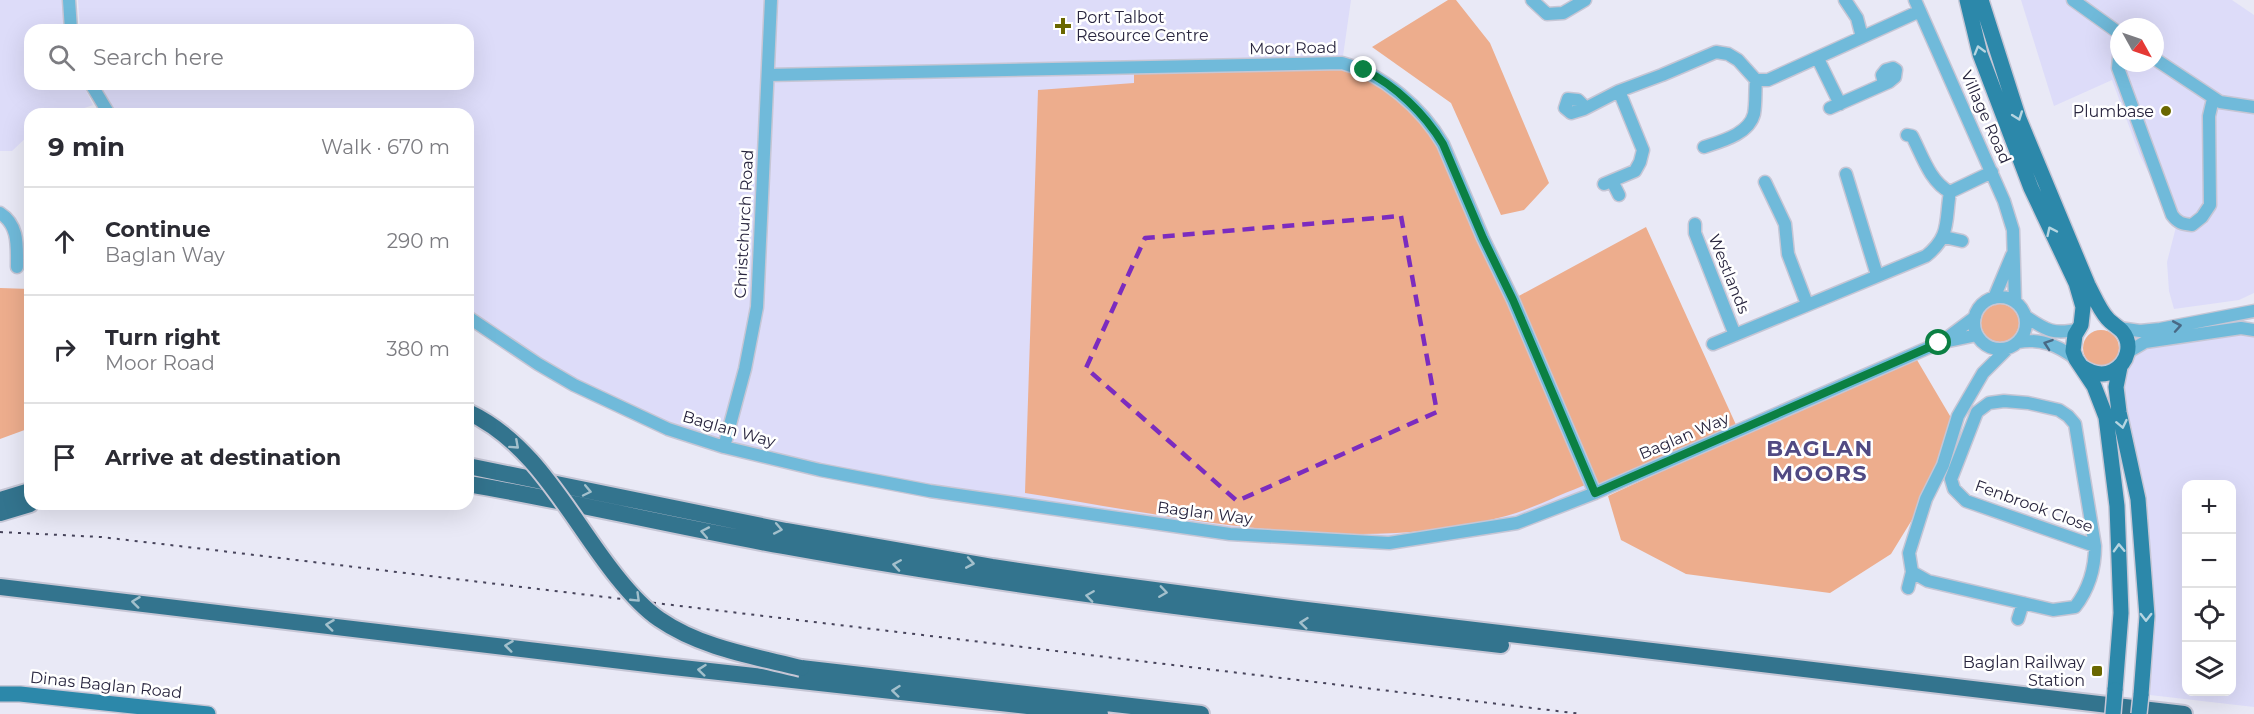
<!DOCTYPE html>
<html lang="en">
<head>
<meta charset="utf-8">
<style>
  body { margin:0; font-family:Montserrat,sans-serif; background:#f2f2f3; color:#2b2b33 }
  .controls { position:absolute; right:18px; bottom:18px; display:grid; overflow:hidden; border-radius:12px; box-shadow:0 6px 24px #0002 }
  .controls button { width:54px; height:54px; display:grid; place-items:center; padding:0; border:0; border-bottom:2px solid #e1e1e2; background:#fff; color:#2b2b33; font:30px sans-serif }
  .compass { position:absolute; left:2110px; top:18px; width:54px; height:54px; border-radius:50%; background:#fff; box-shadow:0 6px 24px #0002; rotate:130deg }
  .stop { position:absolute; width:18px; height:18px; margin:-14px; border:4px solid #0b8043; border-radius:50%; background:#fff }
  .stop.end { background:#0b8043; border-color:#fff; box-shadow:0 2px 6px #0008 }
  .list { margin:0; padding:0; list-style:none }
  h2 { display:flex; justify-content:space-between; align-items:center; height:78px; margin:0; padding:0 24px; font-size:26px }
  h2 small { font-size:20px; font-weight:400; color:#7c7c81 }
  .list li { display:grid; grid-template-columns:39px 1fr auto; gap:18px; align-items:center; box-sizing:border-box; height:108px; padding:0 24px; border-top:2px solid #e1e1e2 }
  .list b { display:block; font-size:22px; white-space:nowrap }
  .list p { margin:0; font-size:20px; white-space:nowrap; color:#7c7c81 }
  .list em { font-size:20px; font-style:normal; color:#7c7c81 }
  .icon { flex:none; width:33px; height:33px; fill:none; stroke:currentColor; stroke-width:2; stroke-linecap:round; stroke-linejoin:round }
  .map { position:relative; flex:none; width:2254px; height:714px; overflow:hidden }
  .search { position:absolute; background:#fff; box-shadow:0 6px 24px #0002; left:24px; top:24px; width:450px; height:66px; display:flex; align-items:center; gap:15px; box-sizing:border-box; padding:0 21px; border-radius:18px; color:#7c7c81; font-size:22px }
  .panel { position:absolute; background:#fff; box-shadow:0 6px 24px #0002; left:24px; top:108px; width:450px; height:402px; border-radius:18px }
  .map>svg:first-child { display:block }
  .built { fill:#dddcf9; fill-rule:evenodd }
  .green { fill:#edad8d }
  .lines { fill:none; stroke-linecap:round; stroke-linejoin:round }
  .minor-casing { stroke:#c6c6d5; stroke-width:15 }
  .major-casing { stroke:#c6c6d5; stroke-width:18 }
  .highway-casing { stroke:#c6c6d5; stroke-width:20 }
  .minor { stroke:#70bada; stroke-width:12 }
  .major { stroke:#2c88aa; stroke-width:15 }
  .highway { stroke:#33748e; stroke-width:16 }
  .rail { stroke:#47445b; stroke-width:2; stroke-dasharray:3 6; stroke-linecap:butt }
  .major-bridge-casing { stroke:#c6c6d5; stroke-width:18; stroke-linecap:butt }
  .highway-bridge-casing { stroke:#c6c6d5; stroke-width:20; stroke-linecap:butt }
  .major-bridge { stroke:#2c88aa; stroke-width:15 }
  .highway-bridge { stroke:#33748e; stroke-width:16 }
  .oneway { stroke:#b5d5e1 }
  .oneway2 { stroke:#496985 }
  .oneway3 { stroke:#a3c0cc }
  .route { stroke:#0b8043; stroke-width:8 }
  .marked { fill:none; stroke:#7b2cbf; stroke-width:4.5; stroke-dasharray:12 8; stroke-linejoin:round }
  .poi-dot { fill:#6a6700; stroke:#fff; stroke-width:2 }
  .labels { text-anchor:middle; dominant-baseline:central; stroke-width:5; stroke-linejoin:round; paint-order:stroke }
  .poi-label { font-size:16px; fill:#29263f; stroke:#fff; text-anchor:end }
  .street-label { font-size:16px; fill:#29263f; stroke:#fff }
  .district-label { font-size:22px; font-weight:bold; letter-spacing:1.5px; fill:#514a83; stroke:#fff }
</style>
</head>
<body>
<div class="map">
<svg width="2254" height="714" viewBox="0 0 2254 714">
  <rect width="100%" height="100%" fill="#e9e9f6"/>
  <path class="built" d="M0 0H64L66 30H30V84H83L93 105 67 114H30V134L12 151H0Z
    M78 0H1351L1342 63 1595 493 1517 523 1389 543 1230 534 930 491 724 447 574 385 468 317V114H112L98 84H468V30H80Z
    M2021 0H2232L2254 15V293L2239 300 2174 309 2169 291 2167 262 2176 227 2140 156 2112 80 2054 106ZM2119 27H2155V63H2119Z
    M2254 326V707L2150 695 2155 618 2147 501 2123 393 2130 359 2148 348ZM2186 484H2232V692H2186Z"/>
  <path class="green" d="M1448 0H1456L1490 43 1549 183 1524 210 1501 215 1451 103 1372 47Z
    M1342 63 1364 70 1435 132 1591 483C1562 493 1535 508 1506 516 1353 558 1179 517 1025 493L1038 90 1134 83V67Z
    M1646 227 1737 427 1598 488 1517 297Z
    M0 288 30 289V428L0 439Z
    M1981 323a19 19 0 1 1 38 0a19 19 0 1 1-38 0Z
    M2083 348a18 18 0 1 1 36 0a18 18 0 1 1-36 0Z
    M1917 360 1953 421 1926 497 1891 554 1830 593 1686 574 1621 540 1608 496 1740 435Z"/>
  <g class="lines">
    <defs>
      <path id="minor" d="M69 0 71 30
        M1532 0 1547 14 1563 13 1585 0
        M1845 0 1857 18 1862 37
        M1915 0 2004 201 2013 230 2015 302
        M2073 0 2119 33
        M2119 57 2118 68 2172 215C2178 223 2182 224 2192 225L2202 217 2210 205 2209 116 2213 99
        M1818 59 1840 104
        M2155 59 2220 102 2254 107
        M768 75 1342 63C1383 74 1422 108 1443 144L1483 238 1513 300 1595 493
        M91 84 109 114
        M1830 108 1889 82 1895 77 1896 70 1893 68 1886 70 1882 75 1883 79 1889 82
        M1584 109 1583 105 1578 100 1568 99 1565 108 1571 113 1584 109 1619 91 1662 75 1716 52 1728 54 1738 60 1756 80H1768L1920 11
        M1907 135 1912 136C1922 155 1930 182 1950 192
        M1704 147C1722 141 1749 134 1754 114 1756 103 1755 91 1756 80
        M1846 174 1877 275
        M1612 181 1619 195
        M1765 182 1785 224 1788 254 1807 304
        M1604 184 1635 171 1640 162 1643 150 1619 91
        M0 213C19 225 17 246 17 267
        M1695 224V233L1735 335
        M1944 237 1962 241
        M1974 323a26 26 0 1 1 52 0a26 26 0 1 1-52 0Z
        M1994 298 2012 255
        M2025 316C2047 331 2054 335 2080 329
        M468 317 538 364 574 385 668 429 724 447 820 470 930 491 1230 534 1389 543 1517 523 1595 493 1939 343 1977 335
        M2119 328 2140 331 2160 329 2254 311
        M1943 341 1975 317
        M2018 342C2040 338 2058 345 2076 359
        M1713 344 1926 256C1951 236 1945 221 1950 192L1992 172
        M2008 348 1983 373 1958 416 1943 465 1926 499 1909 553 1912 572 1928 581 2053 610 2075 607C2089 589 2095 569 2095 546L2075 424 2068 416 2059 410 2028 403 2004 401 1989 403 1977 412 1951 479 1954 489 1966 501 2095 546
        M2128 352 2145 342 2241 328 2254 330
        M724 447 745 369 757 307 771 0
        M1908 588 1912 572
        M2018 619 2023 603"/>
      <path id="major" d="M1967 0 1980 54 2031 188 2076 283 2083 307 2081 325 2075 335 2073 351 2076 359 2094 386 2106 417 2117 506 2121 613 2115 690
        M1981 0 2019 119 2088 285C2094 296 2099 309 2107 318 2111 323 2117 326 2122 331 2133 344 2128 363 2113 371 2102 377 2091 373 2082 367
        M2120 367 2116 387 2119 412 2138 499 2147 616 2141 695
        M0 694H20L208 714"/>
      <path id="highway" d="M468 466 786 531 992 567 1094 582 1298 609 2184 714
        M468 484C573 502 677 527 783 546 1021 589 1260 618 1501 645
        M0 500 30 491
        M0 513 30 504
        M0 587 664 666 1100 714
        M801 668 1201 714"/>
    </defs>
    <use href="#minor" class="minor-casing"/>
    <use href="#major" class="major-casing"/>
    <use href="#highway" class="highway-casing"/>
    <use href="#minor" class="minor"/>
    <use href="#major" class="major"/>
    <use href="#highway" class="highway"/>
    <path class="rail" d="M0 532 101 537 213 550 1582 714"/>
    <defs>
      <path id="major-bridge" d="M2113 714 2115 690
        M2139 714 2141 695"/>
      <path id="highway-bridge" d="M468 412C537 444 571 520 617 577 629 592 643 608 659 619 701 648 753 656 801 668"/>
    </defs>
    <use href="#major-bridge" class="major-bridge-casing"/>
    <use href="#highway-bridge" class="highway-bridge-casing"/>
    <use href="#major-bridge" class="major-bridge"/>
    <use href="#highway-bridge" class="highway-bridge"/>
  </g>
  <defs><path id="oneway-chevron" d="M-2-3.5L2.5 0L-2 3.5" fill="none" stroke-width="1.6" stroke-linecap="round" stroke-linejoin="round" transform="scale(1.5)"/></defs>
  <g class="oneway">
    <use href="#oneway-chevron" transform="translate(1979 50) rotate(-106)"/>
    <use href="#oneway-chevron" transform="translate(2018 116) rotate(70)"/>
    <use href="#oneway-chevron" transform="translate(2051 231) rotate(-115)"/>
    <use href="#oneway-chevron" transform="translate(2122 424) rotate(78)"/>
    <use href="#oneway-chevron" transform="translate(2119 548) rotate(-92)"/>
    <use href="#oneway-chevron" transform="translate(2146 617) rotate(90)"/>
  </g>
  <g class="oneway2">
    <use href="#oneway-chevron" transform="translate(2177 326) rotate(-10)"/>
    <use href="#oneway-chevron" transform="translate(2048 344) rotate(-161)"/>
  </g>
  <g class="oneway3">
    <use href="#oneway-chevron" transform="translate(515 445) rotate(42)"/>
    <use href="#oneway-chevron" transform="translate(587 491) rotate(12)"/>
    <use href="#oneway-chevron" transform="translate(778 529) rotate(11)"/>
    <use href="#oneway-chevron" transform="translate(705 532) rotate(-169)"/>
    <use href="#oneway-chevron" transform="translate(970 563) rotate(10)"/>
    <use href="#oneway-chevron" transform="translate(897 565) rotate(-171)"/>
    <use href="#oneway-chevron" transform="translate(1163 592) rotate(8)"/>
    <use href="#oneway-chevron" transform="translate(1090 596) rotate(-172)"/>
    <use href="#oneway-chevron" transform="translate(636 598) rotate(44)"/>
    <use href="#oneway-chevron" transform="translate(136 602) rotate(-173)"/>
    <use href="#oneway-chevron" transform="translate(1304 623) rotate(-174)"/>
    <use href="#oneway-chevron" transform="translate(330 625) rotate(-173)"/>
    <use href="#oneway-chevron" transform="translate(509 646) rotate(-173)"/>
    <use href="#oneway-chevron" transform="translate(702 670) rotate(-174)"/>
    <use href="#oneway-chevron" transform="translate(896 691) rotate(-174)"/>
  </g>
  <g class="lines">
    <path class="route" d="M1364 70C1395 85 1425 114 1443 144L1483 238 1513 300 1595 493 1939 343"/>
  </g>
  <path class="marked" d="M1401 216 1437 412 1237 501 1086 368 1145 238Z"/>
  <g class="poi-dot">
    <path d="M1060 17h6v6h6v6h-6v6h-6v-6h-6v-6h6z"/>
    <circle cx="2166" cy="111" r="6"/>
    <rect x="2091" y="665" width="12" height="12" rx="3"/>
  </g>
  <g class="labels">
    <g class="poi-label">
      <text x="1076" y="17" text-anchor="start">Port Talbot<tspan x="1076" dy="18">Resource Centre</tspan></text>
      <text x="2154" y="111">Plumbase</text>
      <text x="2085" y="662">Baglan Railway<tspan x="2085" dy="18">Station</tspan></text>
    </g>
    <g class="street-label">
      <text transform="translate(1293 48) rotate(-1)">Moor Road</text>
      <text transform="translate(1986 117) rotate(66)">Village Road</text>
      <text transform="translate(744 224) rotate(-87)">Christchurch Road</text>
      <text transform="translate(1729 274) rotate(68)">Westlands</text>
      <text transform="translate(729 429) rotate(16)">Baglan Way</text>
      <text transform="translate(1684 436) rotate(-23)">Baglan Way</text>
      <text transform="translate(2034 506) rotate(20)">Fenbrook Close</text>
      <text transform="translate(1205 513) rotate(7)">Baglan Way</text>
      <text transform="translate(106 685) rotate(6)">Dinas Baglan Road</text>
    </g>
    <g class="district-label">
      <text x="1820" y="448">BAGLAN<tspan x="1820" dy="25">MOORS</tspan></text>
    </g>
  </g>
</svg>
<div class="controls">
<button>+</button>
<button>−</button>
<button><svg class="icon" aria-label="locate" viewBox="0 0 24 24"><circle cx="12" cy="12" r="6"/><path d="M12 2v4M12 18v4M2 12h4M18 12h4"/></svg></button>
<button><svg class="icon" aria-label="layers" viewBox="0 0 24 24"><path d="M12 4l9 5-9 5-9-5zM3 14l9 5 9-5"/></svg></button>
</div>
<svg class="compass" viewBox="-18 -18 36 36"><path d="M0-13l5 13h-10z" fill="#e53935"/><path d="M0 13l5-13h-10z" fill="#7c7c81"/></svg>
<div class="stop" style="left:1939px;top:343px"></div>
<div class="stop end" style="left:1364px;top:70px"></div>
<div class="search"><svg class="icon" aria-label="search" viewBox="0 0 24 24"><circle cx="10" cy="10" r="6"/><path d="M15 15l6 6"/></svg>Search here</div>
<section class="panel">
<h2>9 min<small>Walk · 670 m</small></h2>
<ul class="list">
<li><svg class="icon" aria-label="ahead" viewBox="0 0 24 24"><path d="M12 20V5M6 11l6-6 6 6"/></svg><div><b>Continue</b><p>Baglan Way</p></div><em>290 m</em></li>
<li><svg class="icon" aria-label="right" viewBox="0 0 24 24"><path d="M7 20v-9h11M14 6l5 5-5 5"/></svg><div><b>Turn right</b><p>Moor Road</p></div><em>380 m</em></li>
<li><svg class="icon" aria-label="arrive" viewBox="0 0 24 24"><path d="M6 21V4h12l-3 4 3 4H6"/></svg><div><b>Arrive at destination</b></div></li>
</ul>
</section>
</div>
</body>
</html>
